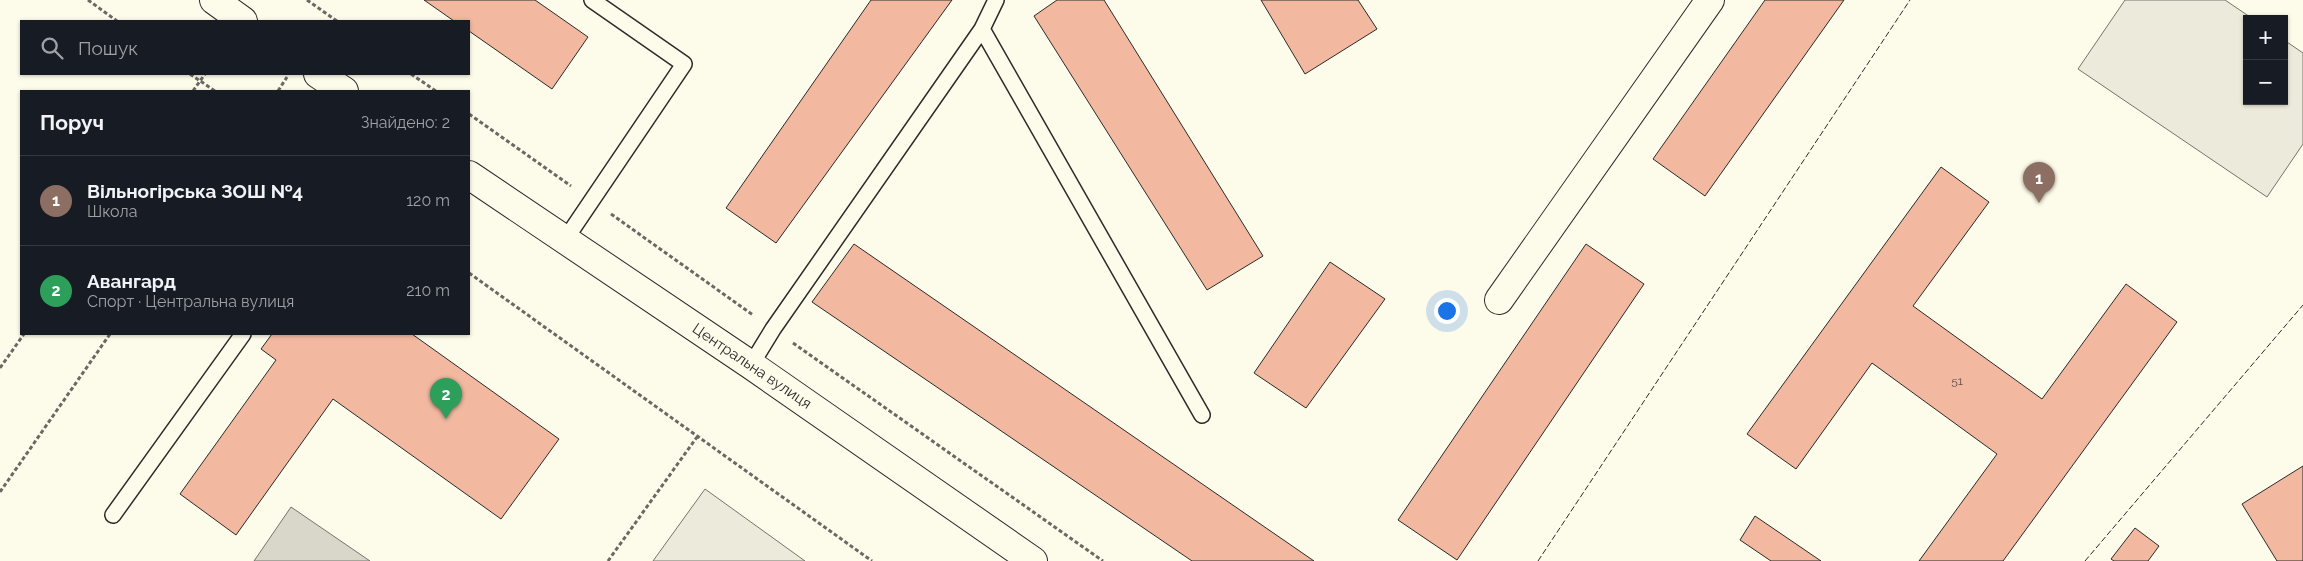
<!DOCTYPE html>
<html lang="uk">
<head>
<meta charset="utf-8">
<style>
  body { margin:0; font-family:Raleway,sans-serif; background:#20242c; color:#f1f3f6 }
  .controls { position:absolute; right:15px; top:15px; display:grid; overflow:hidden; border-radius:0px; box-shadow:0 1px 4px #0004 }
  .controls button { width:45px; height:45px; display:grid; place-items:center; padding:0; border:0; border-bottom:1px solid #363941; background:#171b24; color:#f1f3f6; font:25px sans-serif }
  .you { position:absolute; left:1446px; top:310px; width:18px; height:18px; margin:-12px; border:4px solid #fff; border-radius:50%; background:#1a73e8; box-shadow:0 0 0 8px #1a73e833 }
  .badge { display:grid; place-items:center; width:32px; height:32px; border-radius:50%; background:#c62828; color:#fff; font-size:16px; font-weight:700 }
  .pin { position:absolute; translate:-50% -41px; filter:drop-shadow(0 1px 2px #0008) }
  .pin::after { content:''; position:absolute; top:26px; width:18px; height:15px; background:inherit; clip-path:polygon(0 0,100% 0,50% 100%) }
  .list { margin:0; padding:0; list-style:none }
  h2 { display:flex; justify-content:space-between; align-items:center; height:65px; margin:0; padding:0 20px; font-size:21px }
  h2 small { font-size:16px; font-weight:400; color:#9ea1a6 }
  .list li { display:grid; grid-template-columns:32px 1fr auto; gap:15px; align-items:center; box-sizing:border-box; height:90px; padding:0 20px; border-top:1px solid #363941 }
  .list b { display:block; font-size:19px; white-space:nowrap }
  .list p { margin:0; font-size:16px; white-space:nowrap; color:#9ea1a6 }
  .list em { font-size:16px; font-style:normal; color:#9ea1a6 }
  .icon { flex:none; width:28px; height:28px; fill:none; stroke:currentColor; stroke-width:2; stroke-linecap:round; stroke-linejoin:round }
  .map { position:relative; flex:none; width:2303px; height:561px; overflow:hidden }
  .search { position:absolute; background:#171b24; box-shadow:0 1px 4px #0004; left:20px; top:20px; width:450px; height:55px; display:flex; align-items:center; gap:12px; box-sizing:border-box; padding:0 18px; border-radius:0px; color:#9ea1a6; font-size:19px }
  .panel { position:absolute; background:#171b24; box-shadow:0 1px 4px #0004; left:20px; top:90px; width:450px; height:245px; border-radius:0px }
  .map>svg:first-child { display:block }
  .green { fill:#ecebdb; stroke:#74746e }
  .water { fill:#d8d7c9; stroke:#74746e }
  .building { fill:#f2b8a0; stroke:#2b2b2b }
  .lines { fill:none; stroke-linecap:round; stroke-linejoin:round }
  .lane-casing { stroke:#2b2b2b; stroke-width:18 }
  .street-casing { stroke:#2b2b2b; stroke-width:30 }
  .secondary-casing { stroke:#2b2b2b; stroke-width:30 }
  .path { stroke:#6a6964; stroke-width:3; stroke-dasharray:4 2.5; stroke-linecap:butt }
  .lane { stroke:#fdfbea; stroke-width:15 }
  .street { stroke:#fdfbea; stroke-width:28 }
  .secondary { stroke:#fdfbea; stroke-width:28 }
  .fence { stroke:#2b2b2b; stroke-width:1; stroke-dasharray:6 2.5; stroke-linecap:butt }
  .labels { text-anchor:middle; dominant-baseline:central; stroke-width:4; stroke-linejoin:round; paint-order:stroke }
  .number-label { font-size:12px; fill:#5d4e48 }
  .street-label { font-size:15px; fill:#2b2b2b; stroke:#fdfbea }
</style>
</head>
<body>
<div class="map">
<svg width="2303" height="561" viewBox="0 0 2303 561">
  <rect width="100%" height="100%" fill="#fdfbea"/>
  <path class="green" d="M2125 0H2225L2253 19H2247V101H2284V40L2303 53V144L2267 197 2078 69Z
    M705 489 805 561H653Z"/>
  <path class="water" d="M291 507 370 561H254Z"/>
  <path class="building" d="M424 0H535L588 37 552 89 469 31V21H454Z
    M871 0H952L776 243 726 208Z
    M1057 0H1104L1263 256 1207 290 1034 16Z
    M1261 0H1358L1377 29 1305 74Z
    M1765 0H1844L1705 196 1653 159Z
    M1941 167 1989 202 1913 306 2042 399 2126 284 2177 322 2003 561H1919L1997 454 1872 363 1796 469 1747 434Z
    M854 244 1314 561H1192L812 302Z
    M1586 244 1644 284 1457 560 1398 520Z
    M1330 262 1385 299 1306 408 1254 373Z
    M272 334H412L559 439 501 519 333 399 236 535 180 494 276 360 261 349Z
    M2303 466V561H2277L2242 504Z
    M1755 516 1821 561H1771L1740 540Z
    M2135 528 2159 546 2148 561H2114L2111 559Z"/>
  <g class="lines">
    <defs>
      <path id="lane" d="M982 29 1202 415
        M565 240 684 64 592 0
        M751 365 773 329 982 29 996 0
        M113 515 243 334"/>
      <path id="street" d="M1499 300 1710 0"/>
      <path id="secondary" d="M214 0 243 21
        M318 74 344 91
        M469 175 751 365 1033 561"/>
    </defs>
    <use href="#lane" class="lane-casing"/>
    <use href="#street" class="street-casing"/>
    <use href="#secondary" class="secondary-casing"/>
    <path class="path" d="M88 0 117 21
      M307 0 337 21
      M190 74 215 91
      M411 74 436 91
      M193 91 205 74
      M278 91 287 77
      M469 114 571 186
      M611 214 753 315
      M469 273 872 561
      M793 343 1103 561
      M0 368 24 334
      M0 492 110 334
      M608 561 697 437"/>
    <use href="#lane" class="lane"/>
    <use href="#street" class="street"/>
    <use href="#secondary" class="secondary"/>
    <path class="fence" d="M1538 561 1910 0
      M2085 561 2303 305"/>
  </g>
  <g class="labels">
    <g class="number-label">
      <text x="1957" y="381">51</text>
    </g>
    <g class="street-label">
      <text transform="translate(752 366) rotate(34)">Центральна вулиця</text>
    </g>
  </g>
</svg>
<div class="controls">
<button>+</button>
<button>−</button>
</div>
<div class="you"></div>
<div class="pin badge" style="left:2039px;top:203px;background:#8d6e63">1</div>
<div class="pin badge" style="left:446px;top:419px;background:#2e9e5b">2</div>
<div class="search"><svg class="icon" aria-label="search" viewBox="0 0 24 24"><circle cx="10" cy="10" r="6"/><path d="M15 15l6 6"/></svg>Пошук</div>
<section class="panel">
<h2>Поруч<small>Знайдено: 2</small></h2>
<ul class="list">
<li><span class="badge" style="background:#8d6e63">1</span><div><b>Вільногірська ЗОШ №4</b><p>Школа</p></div><em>120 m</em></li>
<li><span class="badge" style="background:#2e9e5b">2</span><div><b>Авангард</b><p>Спорт · Центральна вулиця</p></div><em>210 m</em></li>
</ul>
</section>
</div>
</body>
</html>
